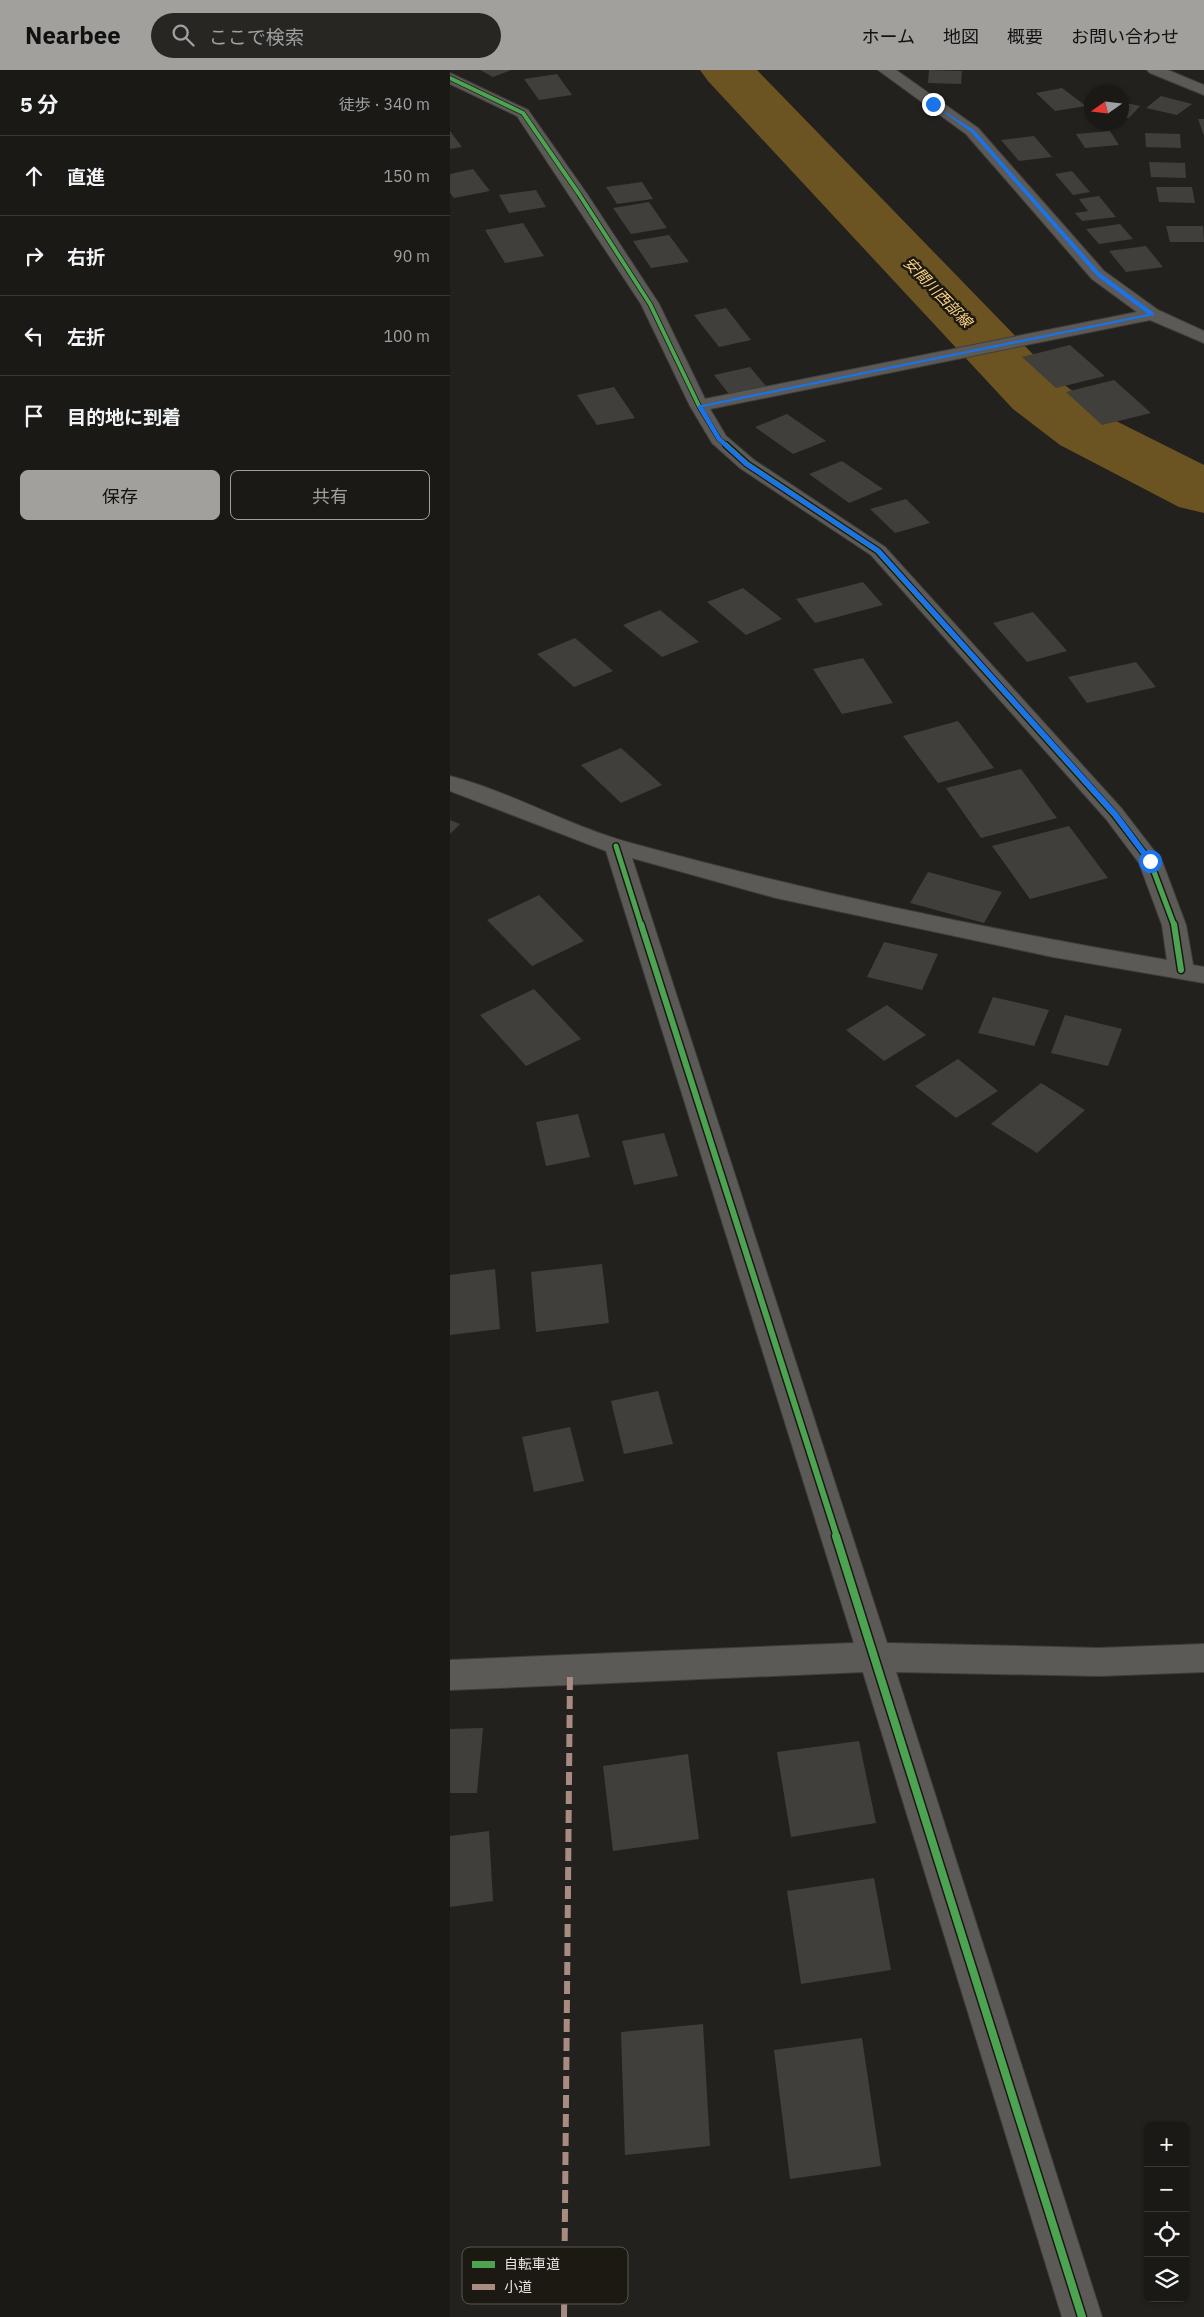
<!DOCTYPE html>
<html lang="ja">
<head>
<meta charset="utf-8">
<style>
  body { margin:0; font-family:"IBM Plex Sans","Noto Sans JP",sans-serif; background:#272623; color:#f1f3f6 }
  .controls { position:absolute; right:15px; bottom:15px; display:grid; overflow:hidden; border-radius:8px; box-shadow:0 1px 4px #0004 }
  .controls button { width:45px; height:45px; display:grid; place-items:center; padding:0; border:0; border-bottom:1px solid #383835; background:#1a1916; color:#f1f3f6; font:25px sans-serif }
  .compass { position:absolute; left:634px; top:15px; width:45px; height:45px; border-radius:50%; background:#1a1916; box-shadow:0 1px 4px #0004; rotate:256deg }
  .stop { position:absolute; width:15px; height:15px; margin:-11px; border:4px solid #1a73e8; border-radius:50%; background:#fff }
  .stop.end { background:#1a73e8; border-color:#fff; box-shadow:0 1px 5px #0008 }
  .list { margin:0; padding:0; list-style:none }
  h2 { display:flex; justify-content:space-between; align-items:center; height:65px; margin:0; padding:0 20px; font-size:21px }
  h2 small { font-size:16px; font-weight:400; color:#9fa0a1 }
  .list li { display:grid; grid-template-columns:32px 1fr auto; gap:15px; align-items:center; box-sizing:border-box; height:80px; padding:0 20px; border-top:1px solid #383835 }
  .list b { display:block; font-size:19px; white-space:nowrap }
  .list em { font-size:16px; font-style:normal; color:#9fa0a1 }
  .actions { display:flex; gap:10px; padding:15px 20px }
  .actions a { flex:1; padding:11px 0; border:1px solid #a2a09c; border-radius:8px; text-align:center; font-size:18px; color:#a2a09c }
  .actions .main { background:#a2a09c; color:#111 }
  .icon { flex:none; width:28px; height:28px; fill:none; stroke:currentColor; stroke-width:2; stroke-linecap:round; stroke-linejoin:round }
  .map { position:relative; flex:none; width:754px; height:2247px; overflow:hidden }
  header { display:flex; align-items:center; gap:30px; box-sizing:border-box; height:70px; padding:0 25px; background:#a2a09c; color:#111 }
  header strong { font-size:24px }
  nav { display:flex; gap:28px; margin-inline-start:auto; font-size:18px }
  .search { width:350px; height:45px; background:#272623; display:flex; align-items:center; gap:12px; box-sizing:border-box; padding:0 18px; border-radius:28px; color:#9fa0a1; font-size:19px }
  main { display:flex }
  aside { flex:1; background:#1a1916 }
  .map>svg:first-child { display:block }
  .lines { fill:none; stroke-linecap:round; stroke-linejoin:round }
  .river { fill:#6c5422; fill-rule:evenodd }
  .building { fill:#403f3b }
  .minor-casing { stroke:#403e3b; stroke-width:2 }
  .minor { fill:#5b5a57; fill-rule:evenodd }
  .quiet { stroke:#a88b81; stroke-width:6; stroke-dasharray:13 6; stroke-linecap:butt }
  .cycleway-far3-casing { stroke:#1c1912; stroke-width:5.5 }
  .cycleway-far2-casing { stroke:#1c1912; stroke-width:8 }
  .cycleway-far1-casing { stroke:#1c1912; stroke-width:9 }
  .cycleway-casing { stroke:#1c1912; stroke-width:11 }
  .cycleway-far3 { stroke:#4ca352; stroke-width:4 }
  .cycleway-far2 { stroke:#4ca352; stroke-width:5 }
  .cycleway-far1 { stroke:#4ca352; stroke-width:6 }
  .cycleway { stroke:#4ca352; stroke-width:8 }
  .route { fill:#1a73e8 }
  .labels { text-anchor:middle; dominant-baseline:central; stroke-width:5; stroke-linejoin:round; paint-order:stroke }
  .far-water-label { font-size:15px; font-style:italic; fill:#fad080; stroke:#1c1912 }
  .key { fill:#1c1912; stroke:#595650; stroke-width:1 }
  .key-label { font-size:14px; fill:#e7e5e1 }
</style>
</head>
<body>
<header>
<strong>Nearbee</strong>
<div class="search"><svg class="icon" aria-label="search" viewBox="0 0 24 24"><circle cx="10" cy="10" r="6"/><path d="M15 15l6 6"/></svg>ここで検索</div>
<nav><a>ホーム</a><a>地図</a><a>概要</a><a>お問い合わせ</a></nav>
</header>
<main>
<aside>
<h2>5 分<small>徒歩 · 340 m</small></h2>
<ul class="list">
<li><svg class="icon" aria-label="ahead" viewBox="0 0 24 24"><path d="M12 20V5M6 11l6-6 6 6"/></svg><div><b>直進</b></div><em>150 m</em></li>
<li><svg class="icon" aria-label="right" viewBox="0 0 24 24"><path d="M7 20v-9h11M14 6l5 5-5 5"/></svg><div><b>右折</b></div><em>90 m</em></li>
<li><svg class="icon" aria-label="left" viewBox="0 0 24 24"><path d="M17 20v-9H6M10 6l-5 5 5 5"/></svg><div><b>左折</b></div><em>100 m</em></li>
<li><svg class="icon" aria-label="arrive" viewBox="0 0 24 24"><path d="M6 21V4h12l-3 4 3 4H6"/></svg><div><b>目的地に到着</b></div></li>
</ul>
<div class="actions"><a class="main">保存</a><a>共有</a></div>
</aside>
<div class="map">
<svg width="754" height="2247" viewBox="0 0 754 2247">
  <rect width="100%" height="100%" fill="#23211d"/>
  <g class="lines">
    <path class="river" d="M250 0H307L609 311 658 347 754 395V443L729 437 610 375 563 339 258 11Z"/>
  </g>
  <path class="building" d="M30 0H61L43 7Z
    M479 0 512 1 511 14 478 13Z
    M107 4 122 25 89 30 74 9Z
    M612 18 636 36 605 41 586 23Z
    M711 26 742 34 727 45 696 38Z
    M672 32 690 36 679 48 672 47Z
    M748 49H754V66Z
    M0 61 12 77 0 79Z
    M660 61 669 75 635 78 626 64Z
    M695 63 730 64 731 78 696 77Z
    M584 66 602 87 569 91 551 70Z
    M699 92 735 93 736 108 701 107Z
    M23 99 40 121 4 128 0 123V104Z
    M622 101 640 122 623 125 605 104Z
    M192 112 203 129 167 134 156 117Z
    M706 117H742L745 133 709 132Z
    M86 120 96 137 59 143 49 125Z
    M649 126 666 147 632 151 625 143 638 141 629 129Z
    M199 132 217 158 181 164 163 138Z
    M73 153 94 186 55 193 35 160Z
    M670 154 683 169 649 174 636 159Z
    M716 156H753L754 172H720Z
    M219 165 239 192 201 198 183 171Z
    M696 176 713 197 676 202 659 181Z
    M276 238 301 270 269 277 244 245Z
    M620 275 655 306 606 318 572 287Z
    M300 297 316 316 279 324 264 305Z
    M664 310 701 343 652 355 616 322Z
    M164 317 185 348 147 355 127 325Z
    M337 344 376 371 343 384 305 357Z
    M392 391 433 419 399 433 359 404Z
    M456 429 480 453 445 463 420 439Z
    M413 512 433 535 365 553 346 529Z
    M293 518 332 549 296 565 257 532Z
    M210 540 249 572 212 587 173 555Z
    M583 542 617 581 577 592 543 553Z
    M125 568 163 601 124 617 87 584Z
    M413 588 443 633 392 644 363 599Z
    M686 592 706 617 637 633 618 607Z
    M508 651 544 698 488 713 453 666Z
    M171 678 212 715 171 733 131 695Z
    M571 699 607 748 531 768 496 718Z
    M0 750 10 754 0 764Z
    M619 756 658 808 580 829 542 776Z
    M478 802 552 822 534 853 460 833Z
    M89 825 134 871 82 896 37 850Z
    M434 872 488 884 472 920 417 907Z
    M84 919 131 969 76 996 30 945Z
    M543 927 599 940 584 976 528 963Z
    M437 935 476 965 434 991 396 960Z
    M615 945 672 959 658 996 601 983Z
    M508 989 548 1021 506 1048 465 1016Z
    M591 1013 635 1040 587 1083 541 1054Z
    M128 1044 140 1087 96 1096 86 1052Z
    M214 1063 228 1106 184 1115 172 1071Z
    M152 1194 159 1253 86 1262 81 1202Z
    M45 1199 50 1259 0 1265V1205Z
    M208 1321 223 1374 174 1384 161 1331Z
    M120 1357 134 1411 84 1422 72 1367Z
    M33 1658 27 1723H0V1659Z
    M409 1671 426 1753 341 1767 327 1682Z
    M238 1684 249 1769 163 1781 153 1696Z
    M39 1761 43 1831 0 1837V1766Z
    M424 1808 441 1900 351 1914 337 1821Z
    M253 1954 260 2076 175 2085 171 1962Z
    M412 1968 431 2096 340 2109 324 1980Z"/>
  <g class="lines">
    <defs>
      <path id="minor" d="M428 0H446L528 58 654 201 708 240 754 261V273L700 250 260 339 276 366 304 390 435 477 672 739 712 791 736 855 743 895 754 897V913L603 887 326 828 182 788 437 1573 649 1578 754 1574V1602L649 1606 446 1602 652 2247H612L413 1602 0 1620V1590L404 1573 156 781 0 721V706C61 722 117 755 177 772 355 821 535 859 717 890L712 855 689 793 656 749 421 485 290 398 262 373 240 336 191 234 67 46 0 14V3L78 40 137 124 209 234 255 329 687 242 642 209 516 64Z
        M697 0H718L754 15V25L700 3Z"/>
    </defs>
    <use href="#minor" class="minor-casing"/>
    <use href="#minor" class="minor"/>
    <path class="quiet" d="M114 2247 120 1601"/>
    <defs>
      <path id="cycleway-far3" d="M0 8 73 43 129 124 200 234 249 336 269 369 277 376"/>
      <path id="cycleway-far2" d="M276 375 297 394 428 481 664 744 700 791 724 855
        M166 776 191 855"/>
      <path id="cycleway-far1" d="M191 854 387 1467
        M724 854 731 900"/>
      <path id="cycleway" d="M386 1466 632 2247"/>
    </defs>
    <use href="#cycleway-far3" class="cycleway-far3-casing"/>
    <use href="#cycleway-far2" class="cycleway-far2-casing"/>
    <use href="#cycleway-far1" class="cycleway-far1-casing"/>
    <use href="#cycleway" class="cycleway-casing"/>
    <use href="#cycleway-far3" class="cycleway-far3"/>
    <use href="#cycleway-far2" class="cycleway-far2"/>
    <use href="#cycleway-far1" class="cycleway-far1"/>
    <use href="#cycleway" class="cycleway"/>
  </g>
  <path class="route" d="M481 33 524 60 650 203 704 243V245L253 337 271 368 299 393 430 479 667 742 702 789V792H697L662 745 426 482 295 396 267 370 247 336 698 244 647 206 521 62Z"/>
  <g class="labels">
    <g class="far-water-label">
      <text transform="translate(488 222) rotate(46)">安間川西部線</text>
    </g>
  </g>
  <rect x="12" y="2177" width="166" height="57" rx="8" class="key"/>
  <rect x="22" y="2191" width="23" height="7" fill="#4ca352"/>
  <rect x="22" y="2214" width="23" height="6" fill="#a88b81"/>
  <g class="key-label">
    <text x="54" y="2199">自転車道</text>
    <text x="54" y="2222">小道</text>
  </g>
</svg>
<div class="controls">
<button>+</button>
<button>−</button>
<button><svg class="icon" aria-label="locate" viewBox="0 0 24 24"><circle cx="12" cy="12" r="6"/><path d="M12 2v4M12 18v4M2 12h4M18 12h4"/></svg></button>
<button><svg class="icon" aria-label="layers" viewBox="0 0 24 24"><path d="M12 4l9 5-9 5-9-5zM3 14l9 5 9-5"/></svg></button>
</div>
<svg class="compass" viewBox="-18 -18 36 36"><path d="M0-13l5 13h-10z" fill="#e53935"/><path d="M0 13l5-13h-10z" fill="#9fa0a1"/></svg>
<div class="stop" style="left:700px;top:791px"></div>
<div class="stop end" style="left:483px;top:34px"></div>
</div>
</main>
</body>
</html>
